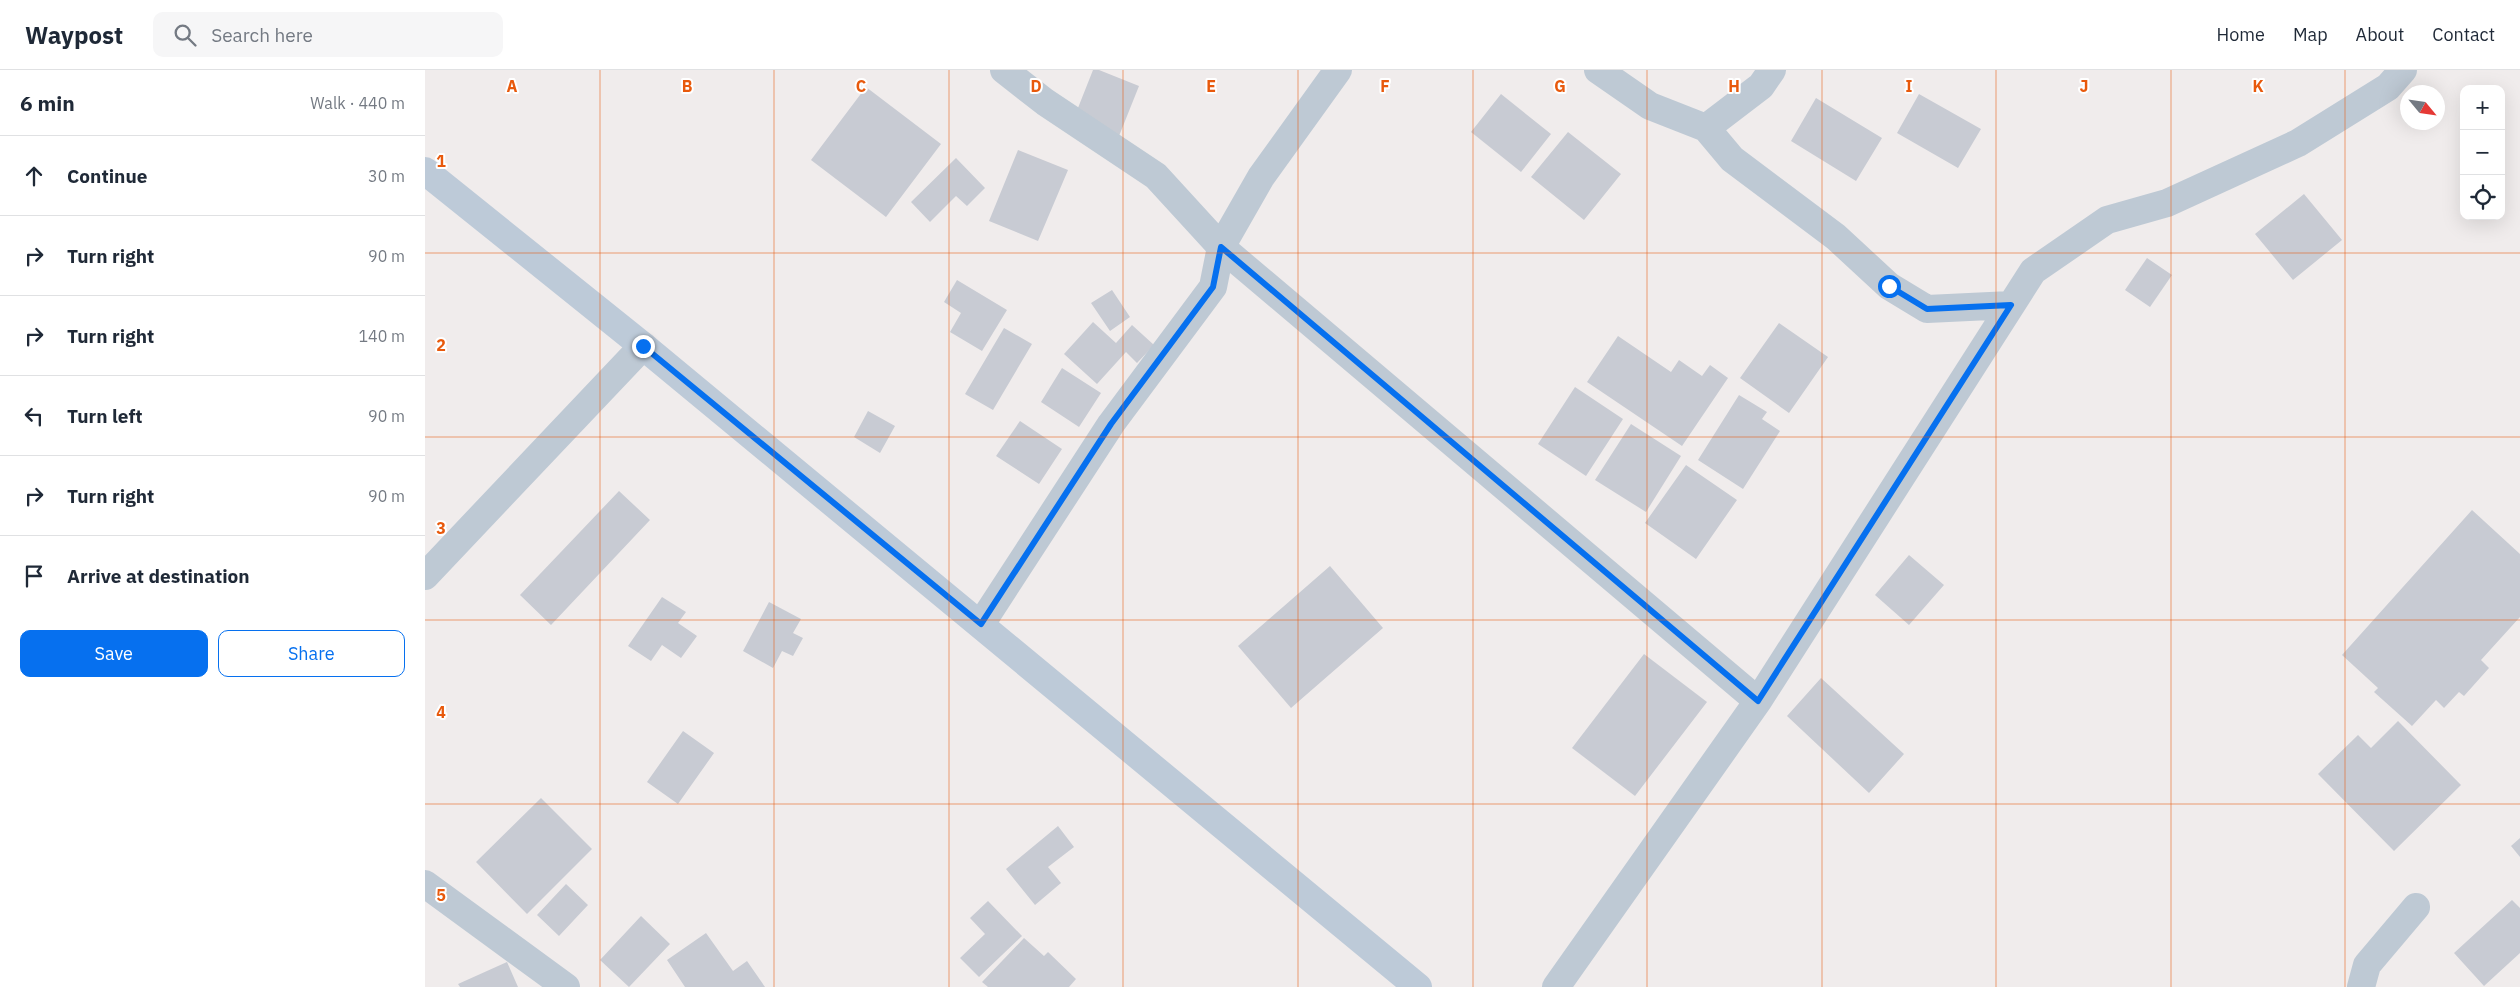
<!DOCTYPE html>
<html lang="en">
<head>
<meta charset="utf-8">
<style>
  body { margin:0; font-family:"IBM Plex Sans",sans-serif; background:#f6f6f7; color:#1f2937 }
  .controls { position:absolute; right:15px; top:15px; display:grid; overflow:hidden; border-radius:10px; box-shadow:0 5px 20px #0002 }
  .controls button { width:45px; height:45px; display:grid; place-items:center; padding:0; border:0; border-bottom:1px solid #e0e1e3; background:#fff; color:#1f2937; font:25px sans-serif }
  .compass { position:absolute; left:1975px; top:15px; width:45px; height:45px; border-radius:50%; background:#fff; box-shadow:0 5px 20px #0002; rotate:119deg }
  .stop { position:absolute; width:15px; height:15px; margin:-11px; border:4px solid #0670ef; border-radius:50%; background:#fff }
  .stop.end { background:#0670ef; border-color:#fff; box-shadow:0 1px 5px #0008 }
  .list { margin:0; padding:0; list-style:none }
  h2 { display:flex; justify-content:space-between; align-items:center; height:65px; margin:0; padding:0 20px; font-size:21px }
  h2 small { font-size:16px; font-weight:400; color:#747a83 }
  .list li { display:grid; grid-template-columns:32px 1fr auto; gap:15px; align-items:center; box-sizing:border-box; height:80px; padding:0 20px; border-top:1px solid #e0e1e3 }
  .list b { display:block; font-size:19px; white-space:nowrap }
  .list em { font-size:16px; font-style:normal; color:#747a83 }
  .actions { display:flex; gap:10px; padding:15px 20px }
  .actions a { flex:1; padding:11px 0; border:1px solid #0670ef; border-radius:10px; text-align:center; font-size:18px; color:#0670ef }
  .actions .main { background:#0670ef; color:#fff }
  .icon { flex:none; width:28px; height:28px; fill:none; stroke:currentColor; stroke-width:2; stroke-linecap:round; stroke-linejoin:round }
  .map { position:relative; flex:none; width:2095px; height:917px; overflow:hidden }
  header { display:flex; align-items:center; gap:30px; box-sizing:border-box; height:70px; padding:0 25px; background:#fff; border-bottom:1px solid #e0e1e3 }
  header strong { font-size:24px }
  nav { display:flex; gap:28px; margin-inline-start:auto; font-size:18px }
  .search { width:350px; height:45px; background:#f6f6f7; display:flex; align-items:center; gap:12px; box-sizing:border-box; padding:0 18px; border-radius:10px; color:#747a83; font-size:19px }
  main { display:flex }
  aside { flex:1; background:#fff }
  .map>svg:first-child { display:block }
  .building { fill:#c8cbd3 }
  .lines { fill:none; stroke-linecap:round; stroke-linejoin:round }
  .minor { stroke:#bec9d4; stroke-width:28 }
  .secondary { stroke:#bdcad8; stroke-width:28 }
  .route { stroke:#0670ef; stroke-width:6 }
  .grid { fill:none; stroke:#e8590c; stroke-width:1; stroke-opacity:0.55 }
  .grid-label { font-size:16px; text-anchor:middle; font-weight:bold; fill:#e8590c; stroke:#fff; stroke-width:4; stroke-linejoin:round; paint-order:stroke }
</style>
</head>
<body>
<header>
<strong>Waypost</strong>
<div class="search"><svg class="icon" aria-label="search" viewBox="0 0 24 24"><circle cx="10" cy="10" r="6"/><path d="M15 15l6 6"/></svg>Search here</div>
<nav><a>Home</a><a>Map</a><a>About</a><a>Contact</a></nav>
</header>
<main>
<aside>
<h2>6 min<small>Walk · 440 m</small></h2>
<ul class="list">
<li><svg class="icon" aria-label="ahead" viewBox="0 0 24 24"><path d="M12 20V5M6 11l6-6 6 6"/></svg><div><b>Continue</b></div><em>30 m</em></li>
<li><svg class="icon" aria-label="right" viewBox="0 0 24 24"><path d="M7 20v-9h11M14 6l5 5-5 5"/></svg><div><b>Turn right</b></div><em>90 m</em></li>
<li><svg class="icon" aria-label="right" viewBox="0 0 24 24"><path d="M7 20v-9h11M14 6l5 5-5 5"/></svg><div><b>Turn right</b></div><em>140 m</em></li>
<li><svg class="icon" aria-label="left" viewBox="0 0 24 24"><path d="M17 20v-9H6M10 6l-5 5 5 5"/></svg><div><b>Turn left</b></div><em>90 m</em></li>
<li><svg class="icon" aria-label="right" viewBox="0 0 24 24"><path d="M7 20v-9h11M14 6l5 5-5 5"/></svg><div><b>Turn right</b></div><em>90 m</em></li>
<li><svg class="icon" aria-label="arrive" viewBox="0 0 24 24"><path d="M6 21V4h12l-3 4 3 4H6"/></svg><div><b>Arrive at destination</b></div></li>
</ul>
<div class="actions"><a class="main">Save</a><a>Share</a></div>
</aside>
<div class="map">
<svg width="2095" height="917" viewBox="0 0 2095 917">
  <rect width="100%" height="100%" fill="#f0ecec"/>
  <path class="building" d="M668 0H674L714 16 694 66 649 48Z
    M441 17 516 74 461 147 386 90Z
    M1076 24 1126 64 1096 102 1046 62Z
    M1494 24 1556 59 1533 98 1472 63Z
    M1391 28 1457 68 1431 111 1366 71Z
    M1143 62 1196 104 1159 150 1106 107Z
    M593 80 643 100 613 171 564 151Z
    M531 88 560 118 542 136 531 126 505 152 486 132Z
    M1879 124 1917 170 1868 210 1830 164Z
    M1722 188 1747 205 1725 237 1700 220Z
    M532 210 582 240 557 281 525 262 536 243 519 232Z
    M687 220 705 247 685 261 666 233Z
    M668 252 691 273 707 255 729 275 712 293 701 282 672 314 639 284Z
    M1354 253 1403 287 1364 343 1315 308Z
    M579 258 607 274 568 340 540 324Z
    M1193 266 1246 302 1254 290 1277 306 1285 295 1303 308 1257 376 1162 312Z
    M637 298 676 323 654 357 616 332Z
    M1150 317 1198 349 1161 406 1113 374Z
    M1314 325 1342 342 1337 349 1355 361 1318 419 1273 390Z
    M443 341 470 356 455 383 429 367Z
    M595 351 637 379 614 414 571 386Z
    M1206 354 1256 386 1221 442 1170 410Z
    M1261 395 1312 430 1271 489 1220 453Z
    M194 421 225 450 126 555 95 525Z
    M2047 440 2095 484V547L2056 590 2064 598 2039 626 2034 622 2019 638 2011 630 1987 656 1949 622 1953 618 1917 585Z
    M1484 485 1519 515 1484 555 1450 525Z
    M905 496 958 558 866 638 813 576Z
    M237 527 261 542 253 553 272 566 256 588 237 575 226 591 203 576Z
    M344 532 376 549 368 563 378 568 368 586 357 581 348 598 318 581Z
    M1219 584 1282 632 1210 726 1147 678Z
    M1396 608 1479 684 1444 723 1362 646Z
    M1973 651 2036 715 1969 781 1893 704 1933 665 1946 678Z
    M258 661 289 683 253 734 222 712Z
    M116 728 167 779 102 844 51 792Z
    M633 756 649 777 623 797 636 813 610 835 581 799Z
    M2095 768V787L2086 776Z
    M141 814 163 835 134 866 112 845Z
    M2087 830 2095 838V883L2059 916 2029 883Z
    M563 831 597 866 554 907 535 888 560 864 545 848Z
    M216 846 245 874 204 917 175 890Z
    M281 863 308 901 322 891 340 917H260L242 890Z
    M599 868 619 886 623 882 651 909 644 917H563L557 912Z
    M82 892 93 917H35L33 914Z"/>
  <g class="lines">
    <path class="minor" d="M579 0 620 32 731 106 796 177 1333 631
      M1173 0 1225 36 1281 58 1307 89 1411 167 1464 216 1502 239 1586 235
      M1281 58 1336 16 1347 0
      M0 506 218 276
      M556 554 686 354 788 217 796 177 836 107 913 0
      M0 814 141 917
      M1131 917 1333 631 1608 201 1682 150 1742 133 1873 73 1963 17 1978 0
      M1936 917 1942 895 1991 837"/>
    <path class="secondary" d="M0 101 218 276 993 917"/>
  </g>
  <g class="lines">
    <path class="route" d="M218 276 556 554 686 354 788 217 796 177 1333 631 1586 235 1502 239 1464 216"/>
  </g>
  <path class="grid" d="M175 0V917M349 0V917M524 0V917M698 0V917M873 0V917M1048 0V917M1222 0V917M1397 0V917M1571 0V917M1746 0V917M1920 0V917M0 183H2095M0 367H2095M0 550H2095M0 734H2095"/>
  <g class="grid-label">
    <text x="87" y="22">A</text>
    <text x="262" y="22">B</text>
    <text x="436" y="22">C</text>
    <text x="611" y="22">D</text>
    <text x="786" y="22">E</text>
    <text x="960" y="22">F</text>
    <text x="1135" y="22">G</text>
    <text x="1309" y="22">H</text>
    <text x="1484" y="22">I</text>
    <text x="1659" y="22">J</text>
    <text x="1833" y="22">K</text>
    <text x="16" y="97">1</text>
    <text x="16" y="281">2</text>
    <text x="16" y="464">3</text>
    <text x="16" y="648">4</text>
    <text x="16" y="831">5</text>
  </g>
</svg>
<div class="controls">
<button>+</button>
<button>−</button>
<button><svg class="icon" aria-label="locate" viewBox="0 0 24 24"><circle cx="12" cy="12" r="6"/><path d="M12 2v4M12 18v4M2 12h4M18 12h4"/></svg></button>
</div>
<svg class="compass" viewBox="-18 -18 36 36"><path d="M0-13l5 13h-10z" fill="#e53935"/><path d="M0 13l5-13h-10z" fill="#747a83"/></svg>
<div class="stop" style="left:1464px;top:216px"></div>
<div class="stop end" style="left:218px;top:276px"></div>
</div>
</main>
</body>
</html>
